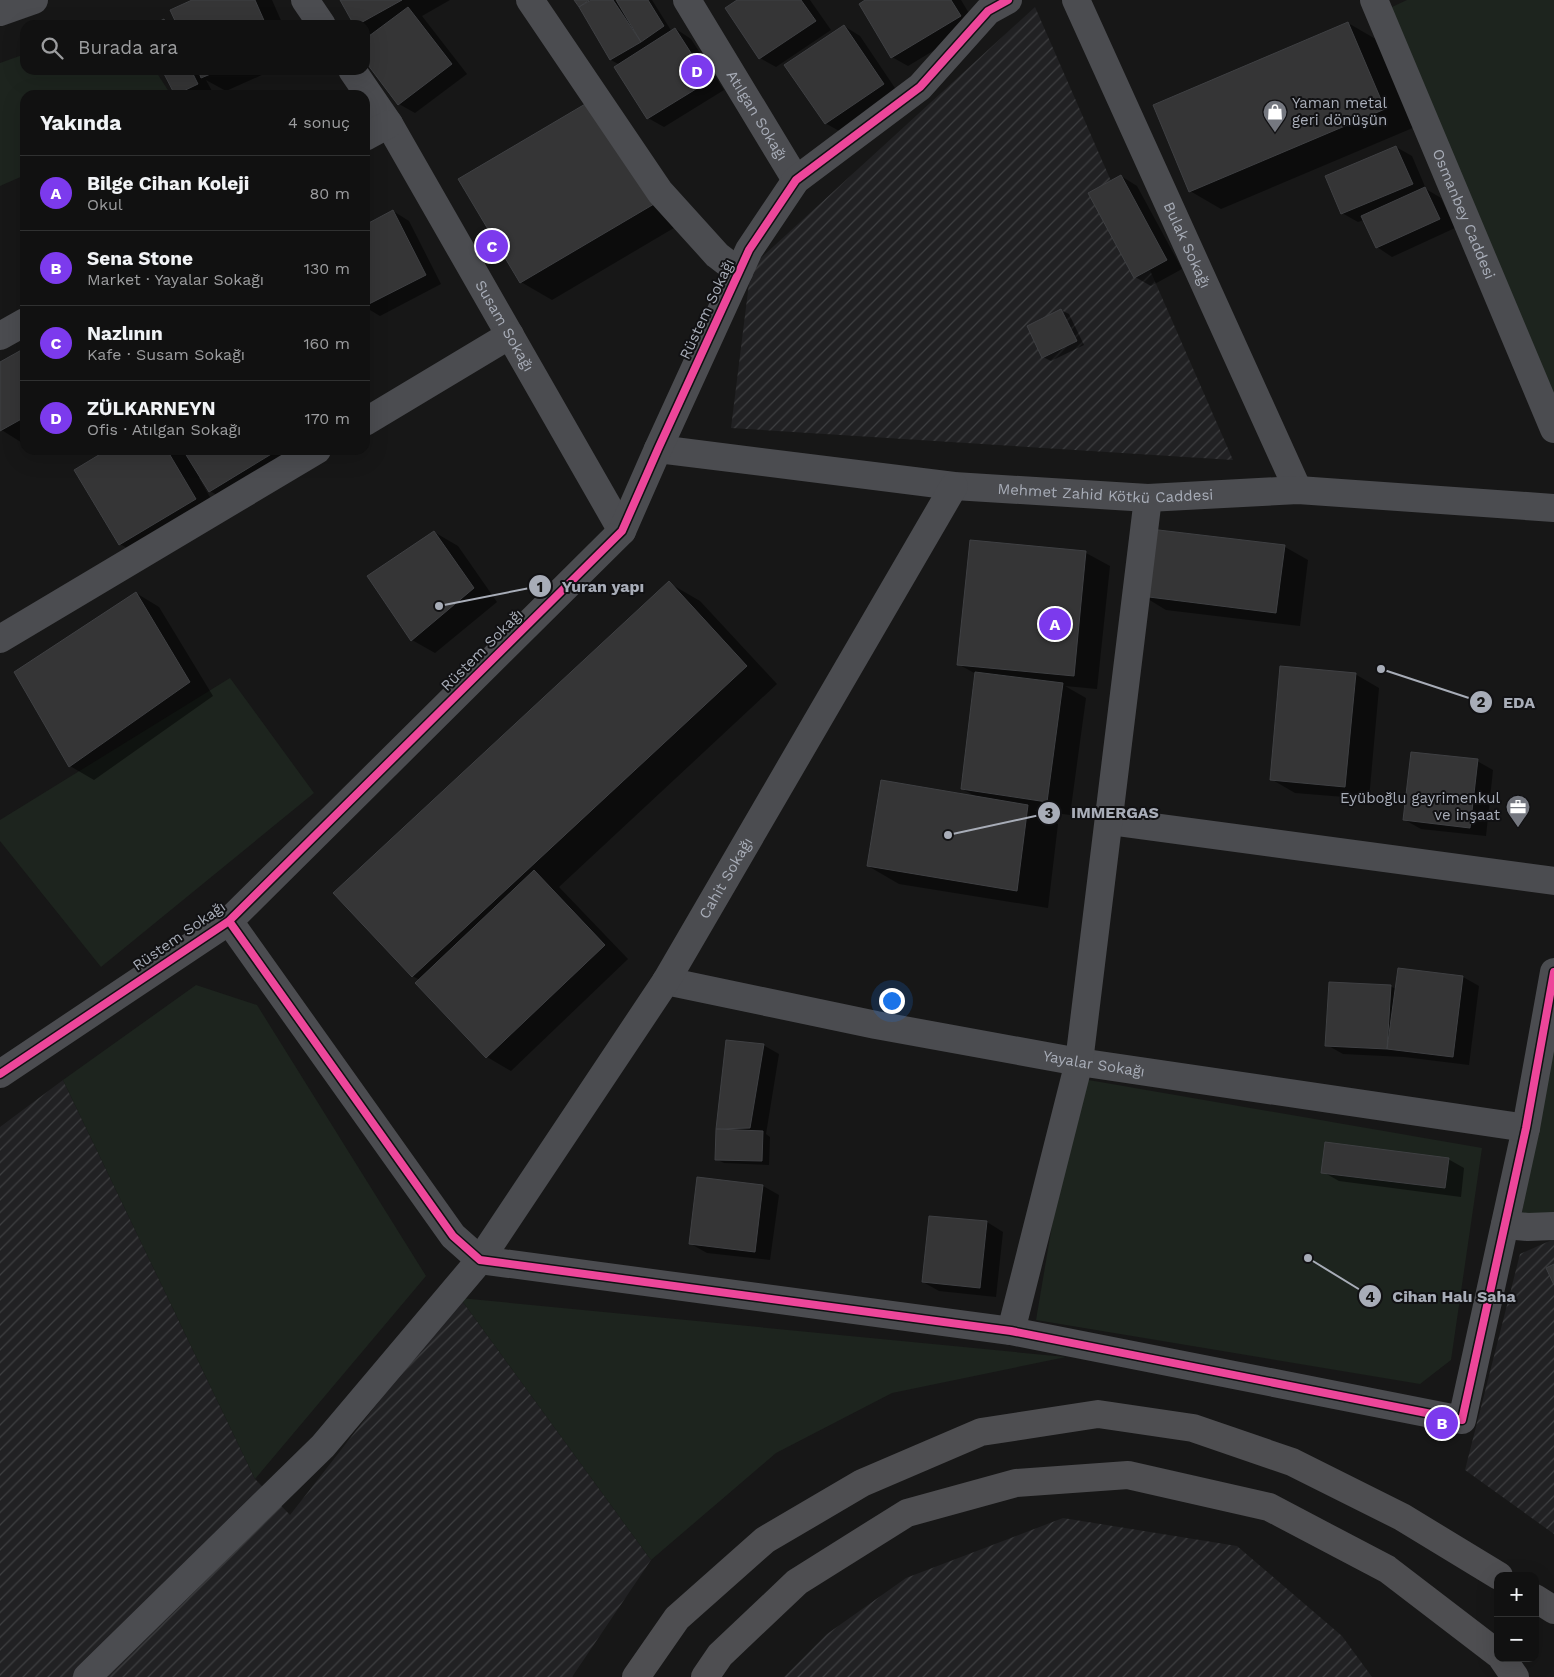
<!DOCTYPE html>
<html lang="tr">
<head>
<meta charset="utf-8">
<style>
  body { margin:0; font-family:"Work Sans",sans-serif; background:#1a1a1a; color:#f1f3f6 }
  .controls { position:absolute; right:15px; bottom:15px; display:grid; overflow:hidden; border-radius:10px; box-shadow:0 5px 20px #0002 }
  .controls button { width:45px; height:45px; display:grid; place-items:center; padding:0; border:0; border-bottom:1px solid #303131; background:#111; color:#f1f3f6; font:25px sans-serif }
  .you { position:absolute; left:891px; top:1000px; width:18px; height:18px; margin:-12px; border:4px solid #fff; border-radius:50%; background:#1a73e8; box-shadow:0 0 0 8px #1a73e833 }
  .badge { display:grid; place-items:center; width:32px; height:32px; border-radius:50%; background:#7c3aed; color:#fff; font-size:16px; font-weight:700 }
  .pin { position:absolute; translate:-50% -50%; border:2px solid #fff; box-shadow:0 1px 5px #0006 }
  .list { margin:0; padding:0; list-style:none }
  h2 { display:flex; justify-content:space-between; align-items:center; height:65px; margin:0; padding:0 20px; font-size:21px }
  h2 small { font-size:16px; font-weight:400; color:#9c9d9f }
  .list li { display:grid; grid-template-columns:32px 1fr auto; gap:15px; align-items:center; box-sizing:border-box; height:75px; padding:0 20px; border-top:1px solid #303131 }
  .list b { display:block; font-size:19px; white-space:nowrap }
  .list p { margin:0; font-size:16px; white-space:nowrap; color:#9c9d9f }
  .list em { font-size:16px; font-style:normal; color:#9c9d9f }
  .icon { flex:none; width:28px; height:28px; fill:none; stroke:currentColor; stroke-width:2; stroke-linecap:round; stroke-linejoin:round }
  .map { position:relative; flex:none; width:1554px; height:1677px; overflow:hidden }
  .search { position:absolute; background:#111; box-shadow:0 5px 20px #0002; left:20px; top:20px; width:350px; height:55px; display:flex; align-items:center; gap:12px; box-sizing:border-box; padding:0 18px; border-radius:15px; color:#9c9d9f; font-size:19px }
  .panel { position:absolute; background:#111; box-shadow:0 5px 20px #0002; left:20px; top:90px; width:350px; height:365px; border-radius:15px }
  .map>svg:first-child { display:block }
  .industrial { fill:url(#industrial-furrows) }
  .grass { fill:#1d241e }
  .shadow { fill:#0007 }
  .building { fill:#353536; stroke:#3f4043 }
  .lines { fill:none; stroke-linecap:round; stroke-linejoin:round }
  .minor { stroke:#4b4c50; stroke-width:28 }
  .highway { stroke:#4e4e51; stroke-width:28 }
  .cycleway-casing { stroke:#111113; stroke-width:11 }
  .cycleway { stroke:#ed469a; stroke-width:8 }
  .labels { text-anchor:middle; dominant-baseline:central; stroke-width:4; stroke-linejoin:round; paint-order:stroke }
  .poi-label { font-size:15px; fill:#a8adb8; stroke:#111113; text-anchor:start }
  .street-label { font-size:15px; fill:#a8adb8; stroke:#111113 }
  .leader { fill:none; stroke:#a8adb8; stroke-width:2 }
  .callout-dot { fill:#a8adb8; stroke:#111113; stroke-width:2 }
  .mark-label { font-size:15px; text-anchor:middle; font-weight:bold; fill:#111 }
  .callout-label { font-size:16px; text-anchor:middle; font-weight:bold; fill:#a8adb8; stroke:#111113; stroke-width:4; stroke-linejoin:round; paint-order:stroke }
</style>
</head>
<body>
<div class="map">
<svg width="1554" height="1677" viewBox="0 0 1554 1677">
  <defs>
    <pattern id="industrial-furrows" width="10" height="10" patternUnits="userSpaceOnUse" patternTransform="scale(1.25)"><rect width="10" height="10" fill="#212123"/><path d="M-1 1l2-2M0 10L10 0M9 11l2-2" fill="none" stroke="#3e3f41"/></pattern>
  </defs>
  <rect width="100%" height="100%" fill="#171717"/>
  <path class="industrial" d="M1035 7 1233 460 731 428 751 267Z
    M63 1080 255 1479 290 1515 460 1298 651 1560 572 1677H0V1127Z
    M1554 1239V1534L1465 1470 1520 1254Z
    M1063 1518 1237 1546 1342 1636 1372 1677H784L827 1634 906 1578Z"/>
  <path class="grass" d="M1407 0H1554V398L1379 13Z
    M25 54V70H155L171 95H25V175L0 186V63Z
    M230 678 314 793 101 967 0 841V820Z
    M196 985 257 1005 426 1276 255 1479 63 1080Z
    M1554 1009V1216L1519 1232Z
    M1077 1078 1482 1148 1451 1360 1420 1384 1036 1320Z
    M460 1298 1066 1357 892 1393 776 1453 651 1560Z"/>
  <path class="shadow" d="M195 0H272L283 25H178Z
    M341 0H450L422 16 467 74 415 113 399 104 365 59V41L372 35 365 31V25H355Z
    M575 0H652L672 32 676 29 691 39 724 90 664 127 648 118 620 65 611 60Z
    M739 0H810L831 30 776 67 760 58Z
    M868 0H961L976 25 908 66 892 57Z
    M1348 23 1379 41 1415 127 1221 209 1190 191Z
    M844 26 860 36 899 94 841 132 825 123Z
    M163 70H273L226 91 206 80 213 93 209 95H177Z
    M623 120 684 222 552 300 521 282Z
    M1396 147 1412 156 1426 189 1441 198 1455 228 1392 257 1377 247 1364 220 1358 222 1342 213Z
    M1121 176 1137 186 1182 269 1151 286 1135 277Z
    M393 211 409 221 441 284 380 316 365 307V226Z
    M1061 310 1069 314 1084 345 1051 361 1043 357Z
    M25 350V444H24L0 429V364Z
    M110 450H324L234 505 210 491 201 477 199 478 219 513 144 558 120 544Z
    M434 532 458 546 497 602 435 653 412 640Z
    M971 541 1086 553 1110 566 1097 689 1065 686 1086 698 1070 815 1034 810 1058 824 1048 908 899 884 868 866 977 797 962 789 976 674 958 664Z
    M1285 547 1308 560 1300 626 1166 610 1143 596Z
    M669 583 700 601 777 684 559 887 628 959 511 1071 487 1057 416 983 420 980 412 976Z
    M136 593 159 607 213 696 94 780 70 766Z
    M1355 674 1379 688 1369 799 1295 793 1271 779Z
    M1477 761 1493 770 1486 836 1421 829 1405 820Z
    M1463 977 1479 986 1469 1065 1404 1057 1343 1054 1327 1045 1390 986 1396 989Z
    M727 1041 763 1045 779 1054 766 1134 770 1137 769 1165 724 1163 716 1159 718 1129Z
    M1448 1159 1464 1168 1461 1197 1339 1181 1323 1172Z
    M698 1179 763 1186 779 1195 770 1260 707 1253 691 1244Z
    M987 1222 1003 1232 996 1297 939 1291 923 1282Z"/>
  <path class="building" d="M192 0H255L266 25H177L170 10Z
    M340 0H402L357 25H354Z
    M574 0H589L579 7Z
    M591 0H613L641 42 610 60 579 7Z
    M616 0H648L664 26 641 42Z
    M737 0H801L816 21 759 59 725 8Z
    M865 0H951L961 16 891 58 859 4Z
    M408 7 452 64 398 105 365 61V39Z
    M164 19 167 25H152Z
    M1348 22 1385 109 1189 192 1153 105Z
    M844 25 884 84 825 124 784 65Z
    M675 28 709 81 647 119 614 67Z
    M162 70H191L198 84 175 95Z
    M198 70H220L201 78Z
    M592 100 654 204 520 283 458 179Z
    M1396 146 1413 184 1341 214 1325 176Z
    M1121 175 1167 260 1134 278 1088 193Z
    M1425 187 1440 219 1376 248 1361 216Z
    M393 210 426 275 365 306V225Z
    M1061 309 1077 341 1042 358 1027 326Z
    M25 348V417L0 431V362Z
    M107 450H167L196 499 119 545 74 470Z
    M183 450H278L209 492Z
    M1150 529 1285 545 1276 613 1141 596Z
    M434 531 474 588 411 641 367 576Z
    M970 540 1086 551 1074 676 957 665Z
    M669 581 747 666 412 977 333 893Z
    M136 592 190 682 69 767 14 672Z
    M1280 666 1356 673 1345 787 1270 780Z
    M975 672 1063 683 1047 802 961 789Z
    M1411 752 1478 759 1470 828 1403 820Z
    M881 780 1028 805 1017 891 867 866Z
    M534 870 605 945 486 1058 415 983Z
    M1398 968 1463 976 1453 1057 1387 1049Z
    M1329 982 1391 985 1387 1049 1325 1046Z
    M726 1040 764 1044 750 1128 716 1129Z
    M716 1129 763 1131 762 1161 715 1160Z
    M1325 1142 1449 1158 1445 1188 1321 1173Z
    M697 1177 763 1185 755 1252 689 1244Z
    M929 1216 987 1221 980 1288 922 1282Z
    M1554 1264V1285L1546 1268Z"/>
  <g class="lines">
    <g class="minor">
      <path d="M305 0 322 25"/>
      <path d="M530 0 660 192 717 255 739 272"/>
      <path id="s1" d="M687 0 796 180"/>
      <path id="s2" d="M1076 0 1298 490"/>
      <path id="s3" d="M1374 0 1554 429"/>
      <path d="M0 12 34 0"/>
      <path id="s4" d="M352 70 389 124 622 531"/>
      <path d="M365 137 389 124"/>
      <path d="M0 336 25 322"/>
      <path d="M365 422 510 335"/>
      <path id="s5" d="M658 449 954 486 1148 498 1298 490 1554 508"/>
      <path d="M0 639 317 450"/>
      <path d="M1109 821 1554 881"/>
      <path d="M229 921 453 1236 480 1260 1011 1331 1462 1420 1526 1128 1554 972"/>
      <path id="s6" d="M666 981 876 1025 1079 1062 1526 1128"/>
      <path d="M0 1074 229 921 622 531 658 449 749 250 796 180 920 87 988 11 1008 0"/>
      <path d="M1505 1225 1528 1227 1554 1226"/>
      <path d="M1011 1331 1079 1062 1148 498"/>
      <path id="s7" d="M87 1677 323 1446 480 1260 666 981 954 486"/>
    </g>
    <path class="highway" d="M1535 1598 1554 1610
      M1502 1658 1515 1677
      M636 1677 677 1618 765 1540 862 1483 981 1432 1098 1414 1193 1428 1292 1462 1402 1517 1499 1576
      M705 1677 720 1655 797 1582 907 1513 1016 1483 1128 1475 1269 1507 1387 1569 1498 1654"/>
    <defs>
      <path id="cycleway" d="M229 921 453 1236 480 1260 1011 1331 1462 1420 1526 1128 1554 972
        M0 1074 229 921 622 531 658 449 749 250 796 180 920 87 988 11 1008 0"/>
    </defs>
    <use href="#cycleway" class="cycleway-casing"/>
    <use href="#cycleway" class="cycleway"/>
  </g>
  <defs>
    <symbol id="shop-pin" viewBox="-11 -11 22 30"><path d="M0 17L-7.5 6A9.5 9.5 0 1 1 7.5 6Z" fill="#757880" stroke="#111113"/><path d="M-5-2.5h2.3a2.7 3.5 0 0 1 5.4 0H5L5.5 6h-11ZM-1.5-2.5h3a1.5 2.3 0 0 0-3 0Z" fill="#fff"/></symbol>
    <symbol id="office-pin" viewBox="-11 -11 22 30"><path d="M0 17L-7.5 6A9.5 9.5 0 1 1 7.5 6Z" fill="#757880" stroke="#111113"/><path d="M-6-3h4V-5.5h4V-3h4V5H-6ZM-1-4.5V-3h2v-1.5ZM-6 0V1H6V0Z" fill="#fff"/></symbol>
  </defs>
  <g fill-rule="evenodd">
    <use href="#shop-pin" x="1261" y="98" width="28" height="38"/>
    <use href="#office-pin" x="1504" y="793" width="28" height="38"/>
  </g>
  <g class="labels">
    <g class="poi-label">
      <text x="1292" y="103">Yaman metal<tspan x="1292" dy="17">geri dönüşün</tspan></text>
      <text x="1500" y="798" text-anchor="end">Eyüboğlu gayrimenkul<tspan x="1500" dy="17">ve inşaat</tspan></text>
    </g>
    <g class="street-label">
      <text stroke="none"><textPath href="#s1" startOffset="135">Atılgan Sokağı</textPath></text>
      <text stroke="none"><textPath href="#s3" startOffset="232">Osmanbey Caddesi</textPath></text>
      <text stroke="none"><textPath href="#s2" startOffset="269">Bulak Sokağı</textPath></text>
      <text transform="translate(707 309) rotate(-65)">Rüstem Sokağı</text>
      <text stroke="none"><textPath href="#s4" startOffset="298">Susam Sokağı</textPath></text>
      <text stroke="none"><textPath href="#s5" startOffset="450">Mehmet Zahid Kötkü Caddesi</textPath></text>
      <text transform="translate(482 650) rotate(-45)">Rüstem Sokağı</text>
      <text stroke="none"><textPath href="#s7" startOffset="1028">Cahit Sokağı</textPath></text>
      <text transform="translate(179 936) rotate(-35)">Rüstem Sokağı</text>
      <text stroke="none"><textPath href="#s6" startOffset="436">Yayalar Sokağı</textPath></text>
    </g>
  </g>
  <path class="leader" d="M439 606L540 586M1381 669L1481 702M948 835L1049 813M1308 1258L1370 1296"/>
  <g class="callout-dot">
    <circle cx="439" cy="606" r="5"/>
    <circle cx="1381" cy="669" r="5"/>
    <circle cx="948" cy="835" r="5"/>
    <circle cx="1308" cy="1258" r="5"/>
    <circle cx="540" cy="586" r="12"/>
    <circle cx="1481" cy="702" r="12"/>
    <circle cx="1049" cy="813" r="12"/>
    <circle cx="1370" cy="1296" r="12"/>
  </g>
  <g class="mark-label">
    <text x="540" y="592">1</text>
    <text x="1481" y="707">2</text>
    <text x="1049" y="818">3</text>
    <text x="1370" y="1302">4</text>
  </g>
  <g class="callout-label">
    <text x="603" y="592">Yuran yapı</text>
    <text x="1519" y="708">EDA</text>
    <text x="1115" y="818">IMMERGAS</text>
    <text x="1454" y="1302">Cihan Halı Saha</text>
  </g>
</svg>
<div class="controls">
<button>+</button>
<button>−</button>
</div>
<div class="you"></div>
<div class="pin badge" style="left:1055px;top:624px">A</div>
<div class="pin badge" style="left:1442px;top:1423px">B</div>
<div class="pin badge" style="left:492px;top:246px">C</div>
<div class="pin badge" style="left:697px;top:71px">D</div>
<div class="search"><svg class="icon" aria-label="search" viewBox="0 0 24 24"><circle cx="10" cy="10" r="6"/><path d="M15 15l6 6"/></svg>Burada ara</div>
<section class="panel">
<h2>Yakında<small>4 sonuç</small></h2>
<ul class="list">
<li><span class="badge">A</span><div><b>Bilge Cihan Koleji</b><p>Okul</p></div><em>80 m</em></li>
<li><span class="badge">B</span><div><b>Sena Stone</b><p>Market · Yayalar Sokağı</p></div><em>130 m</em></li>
<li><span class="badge">C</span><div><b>Nazlının</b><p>Kafe · Susam Sokağı</p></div><em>160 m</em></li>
<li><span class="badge">D</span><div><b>ZÜLKARNEYN</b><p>Ofis · Atılgan Sokağı</p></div><em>170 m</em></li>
</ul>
</section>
</div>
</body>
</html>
